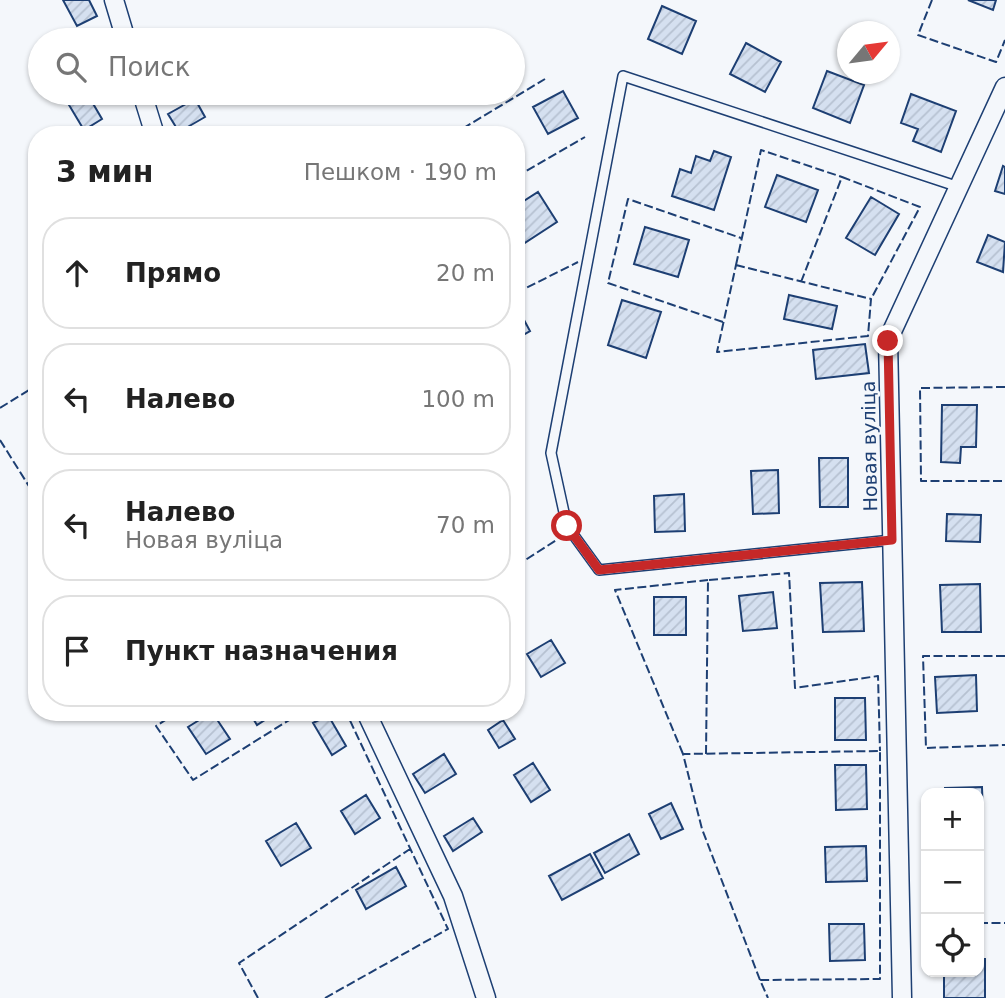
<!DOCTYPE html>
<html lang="ru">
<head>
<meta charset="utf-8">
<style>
  body { margin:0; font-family:"DejaVu Sans",sans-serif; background:#f2f2f2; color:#222 }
  .controls { position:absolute; right:21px; bottom:21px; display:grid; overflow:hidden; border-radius:14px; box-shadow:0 2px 5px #0004 }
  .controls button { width:63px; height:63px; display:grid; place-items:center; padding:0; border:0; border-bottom:2px solid #e0e0e0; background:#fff; color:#222; font:35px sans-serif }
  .compass { position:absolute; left:837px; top:21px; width:63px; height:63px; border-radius:50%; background:#fff; box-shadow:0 2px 5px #0004; rotate:61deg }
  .stop { position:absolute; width:21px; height:21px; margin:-16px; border:5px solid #c62828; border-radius:50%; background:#fff }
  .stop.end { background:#c62828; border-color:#fff; box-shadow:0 2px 7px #0008 }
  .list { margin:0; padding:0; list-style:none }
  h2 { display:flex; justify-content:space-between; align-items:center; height:91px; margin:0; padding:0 28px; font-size:30px }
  h2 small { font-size:23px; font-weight:400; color:#767676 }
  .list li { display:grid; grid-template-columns:46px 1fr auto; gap:21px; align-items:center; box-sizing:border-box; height:112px; margin:0 14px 14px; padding:0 14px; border:2px solid #e0e0e0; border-radius:28px }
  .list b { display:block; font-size:26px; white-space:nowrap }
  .list p { margin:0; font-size:23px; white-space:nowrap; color:#767676 }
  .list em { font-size:23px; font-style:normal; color:#767676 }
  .icon { flex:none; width:38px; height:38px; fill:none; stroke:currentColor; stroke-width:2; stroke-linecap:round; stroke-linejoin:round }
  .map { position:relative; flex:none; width:1005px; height:998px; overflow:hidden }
  .search { position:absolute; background:#fff; box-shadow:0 2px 5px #0004; left:28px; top:28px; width:497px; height:77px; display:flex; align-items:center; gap:18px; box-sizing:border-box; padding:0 24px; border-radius:38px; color:#767676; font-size:26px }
  .panel { position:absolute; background:#fff; box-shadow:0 2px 5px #0004; left:28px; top:126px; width:497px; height:595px; border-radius:28px }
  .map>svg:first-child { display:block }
  .building { fill:url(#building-hatch); stroke:#1d3f73; stroke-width:2 }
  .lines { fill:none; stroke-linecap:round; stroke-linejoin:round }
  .service-casing { stroke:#1d3f73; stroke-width:12 }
  .minor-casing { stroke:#1d3f73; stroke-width:21 }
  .service { stroke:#f4f7fb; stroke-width:9 }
  .minor { stroke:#f4f7fb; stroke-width:18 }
  .fence { stroke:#1d3f73; stroke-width:2; stroke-dasharray:9 3.5; stroke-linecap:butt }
  .route { stroke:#c62828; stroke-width:9 }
  .labels { text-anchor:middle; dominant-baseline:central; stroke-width:5; stroke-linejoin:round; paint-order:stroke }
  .street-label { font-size:19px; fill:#1d3f73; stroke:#f4f7fb }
</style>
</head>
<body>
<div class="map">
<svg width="1005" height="998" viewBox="0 0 1005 998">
  <defs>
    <pattern id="building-hatch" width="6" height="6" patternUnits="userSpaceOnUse" patternTransform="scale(1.75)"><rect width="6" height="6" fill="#d5e0f0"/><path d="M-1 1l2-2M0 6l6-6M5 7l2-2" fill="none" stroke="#b6c1d1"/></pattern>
  </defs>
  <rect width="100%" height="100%" fill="#f4f7fb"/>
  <path class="building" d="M63 0H89L97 16 77 26Z
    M968 0H996L993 10Z
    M662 6 696 21 682 54 648 39Z
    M746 43 781 62 765 92 730 74Z
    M827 71 864 85 850 123 813 108Z
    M563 91 578 118 548 134 533 107Z
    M911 94 956 111 941 152 913 141 918 129 901 123Z
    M88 95 102 119 84 130 69 105Z
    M195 99 205 117 179 132 168 114Z
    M714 151 731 157 714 210 672 196 680 169 691 173 696 156 710 161Z
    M1003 166 1005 167V194L995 191Z
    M777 175 818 190 806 222 765 207Z
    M538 192 557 222 520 246 516 239V206Z
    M871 197 899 214 875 255 846 238Z
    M645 227 689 240 678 277 634 264Z
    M988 235 1005 242 1003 272 977 262Z
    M789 295 837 306 832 329 784 319Z
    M622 300 661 312 646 358 608 345Z
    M516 305 530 331 516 339Z
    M865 344 869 373 816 379 813 350Z
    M942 405H977L976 447H961L960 463 941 462Z
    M819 458H848V507H820Z
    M778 470 779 513 753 514 751 471Z
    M684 494 685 531 655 532 654 496Z
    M947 514 981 515 980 542 946 541Z
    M862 582 864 631 823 632 820 583Z
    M980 584 981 632H942L940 585Z
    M773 592 777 628 743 631 739 596Z
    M654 597H686V635H654Z
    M551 640 565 663 541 677 527 654Z
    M976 675 977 711 937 713 935 677Z
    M835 698H865L866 740H835Z
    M212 712 230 739 206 754 188 727Z
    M249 712H277L257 725Z
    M328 715 346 746 332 755 313 723Z
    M503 720 515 739 499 748 488 730Z
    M444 754 456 774 425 793 413 774Z
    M533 763 550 790 531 802 514 775Z
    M835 765H866L867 809 836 810Z
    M982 787 983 817H979V793H945V788Z
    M366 795 380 818 355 834 341 811Z
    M671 803 683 829 661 839 649 814Z
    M473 818 482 832 453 851 444 836Z
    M296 823 311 848 281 866 266 841Z
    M629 834 639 854 605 873 594 853Z
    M866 846 867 881 826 882 825 847Z
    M590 854 603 878 562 900 549 876Z
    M396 867 406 886 366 909 356 890Z
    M829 924H864L865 960 830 961Z
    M979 959H985V998H944V972H979Z"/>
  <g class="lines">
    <defs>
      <path id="service" d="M892 540 599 570 567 526 551 453 623 76 959 187"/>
      <path id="minor" d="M114 0 126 40
        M142 93 155 135
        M366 712 453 896 486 998
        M902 998 888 340 1005 87"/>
    </defs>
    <use href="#service" class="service-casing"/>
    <use href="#minor" class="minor-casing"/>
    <use href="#service" class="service"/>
    <use href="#minor" class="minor"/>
    <path class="fence" d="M932 0 918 35 996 62 1005 40
      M452 135 545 79
      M516 177 585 137
      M736 265 871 299 868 336 717 352Z
      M736 265 761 150 842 177
      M801 282 842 177 920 207 871 299
      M516 293 578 262
      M723 322 608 283 628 199 741 238
      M1005 387 920 388 921 481H1005
      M0 408 37 385
      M0 440 37 499
      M516 566 558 539
      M37 610V612
      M1005 656H923L926 748 1005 745
      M178 712 156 726 193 780 302 712
      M683 754 615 590 708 580
      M706 754 708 580 789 573 795 688 878 676 880 751
      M979 923H1005
      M760 980 702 829 683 754 880 751V979L760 980 768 998
      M258 998 239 963 410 849
      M325 998 448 929 346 712"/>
  </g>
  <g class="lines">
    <path class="route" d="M567 526 599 570 892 540 888 341"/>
  </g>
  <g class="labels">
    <g class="street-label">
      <text transform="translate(869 446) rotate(-91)">Новая вуліца</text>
    </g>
  </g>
</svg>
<div class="controls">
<button>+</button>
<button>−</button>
<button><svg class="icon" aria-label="locate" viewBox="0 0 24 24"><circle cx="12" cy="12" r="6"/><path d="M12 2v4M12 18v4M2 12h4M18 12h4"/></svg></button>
</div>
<svg class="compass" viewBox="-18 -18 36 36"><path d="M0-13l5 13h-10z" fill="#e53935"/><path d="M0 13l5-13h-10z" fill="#767676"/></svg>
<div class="stop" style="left:567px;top:526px"></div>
<div class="stop end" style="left:888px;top:341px"></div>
<div class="search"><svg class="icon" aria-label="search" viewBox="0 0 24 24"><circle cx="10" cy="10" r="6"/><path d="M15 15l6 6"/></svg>Поиск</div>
<section class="panel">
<h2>3 мин<small>Пешком · 190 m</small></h2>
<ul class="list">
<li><svg class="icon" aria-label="ahead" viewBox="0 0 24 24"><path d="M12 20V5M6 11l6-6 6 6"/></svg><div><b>Прямо</b></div><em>20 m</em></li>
<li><svg class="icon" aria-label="left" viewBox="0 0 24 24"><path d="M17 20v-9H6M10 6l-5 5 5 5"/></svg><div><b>Налево</b></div><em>100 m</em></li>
<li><svg class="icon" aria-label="left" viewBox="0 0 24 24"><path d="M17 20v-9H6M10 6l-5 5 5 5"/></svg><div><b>Налево</b><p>Новая вуліца</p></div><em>70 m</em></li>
<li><svg class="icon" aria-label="arrive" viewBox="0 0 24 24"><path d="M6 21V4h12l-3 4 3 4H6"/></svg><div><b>Пункт назначения</b></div></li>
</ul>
</section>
</div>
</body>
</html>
